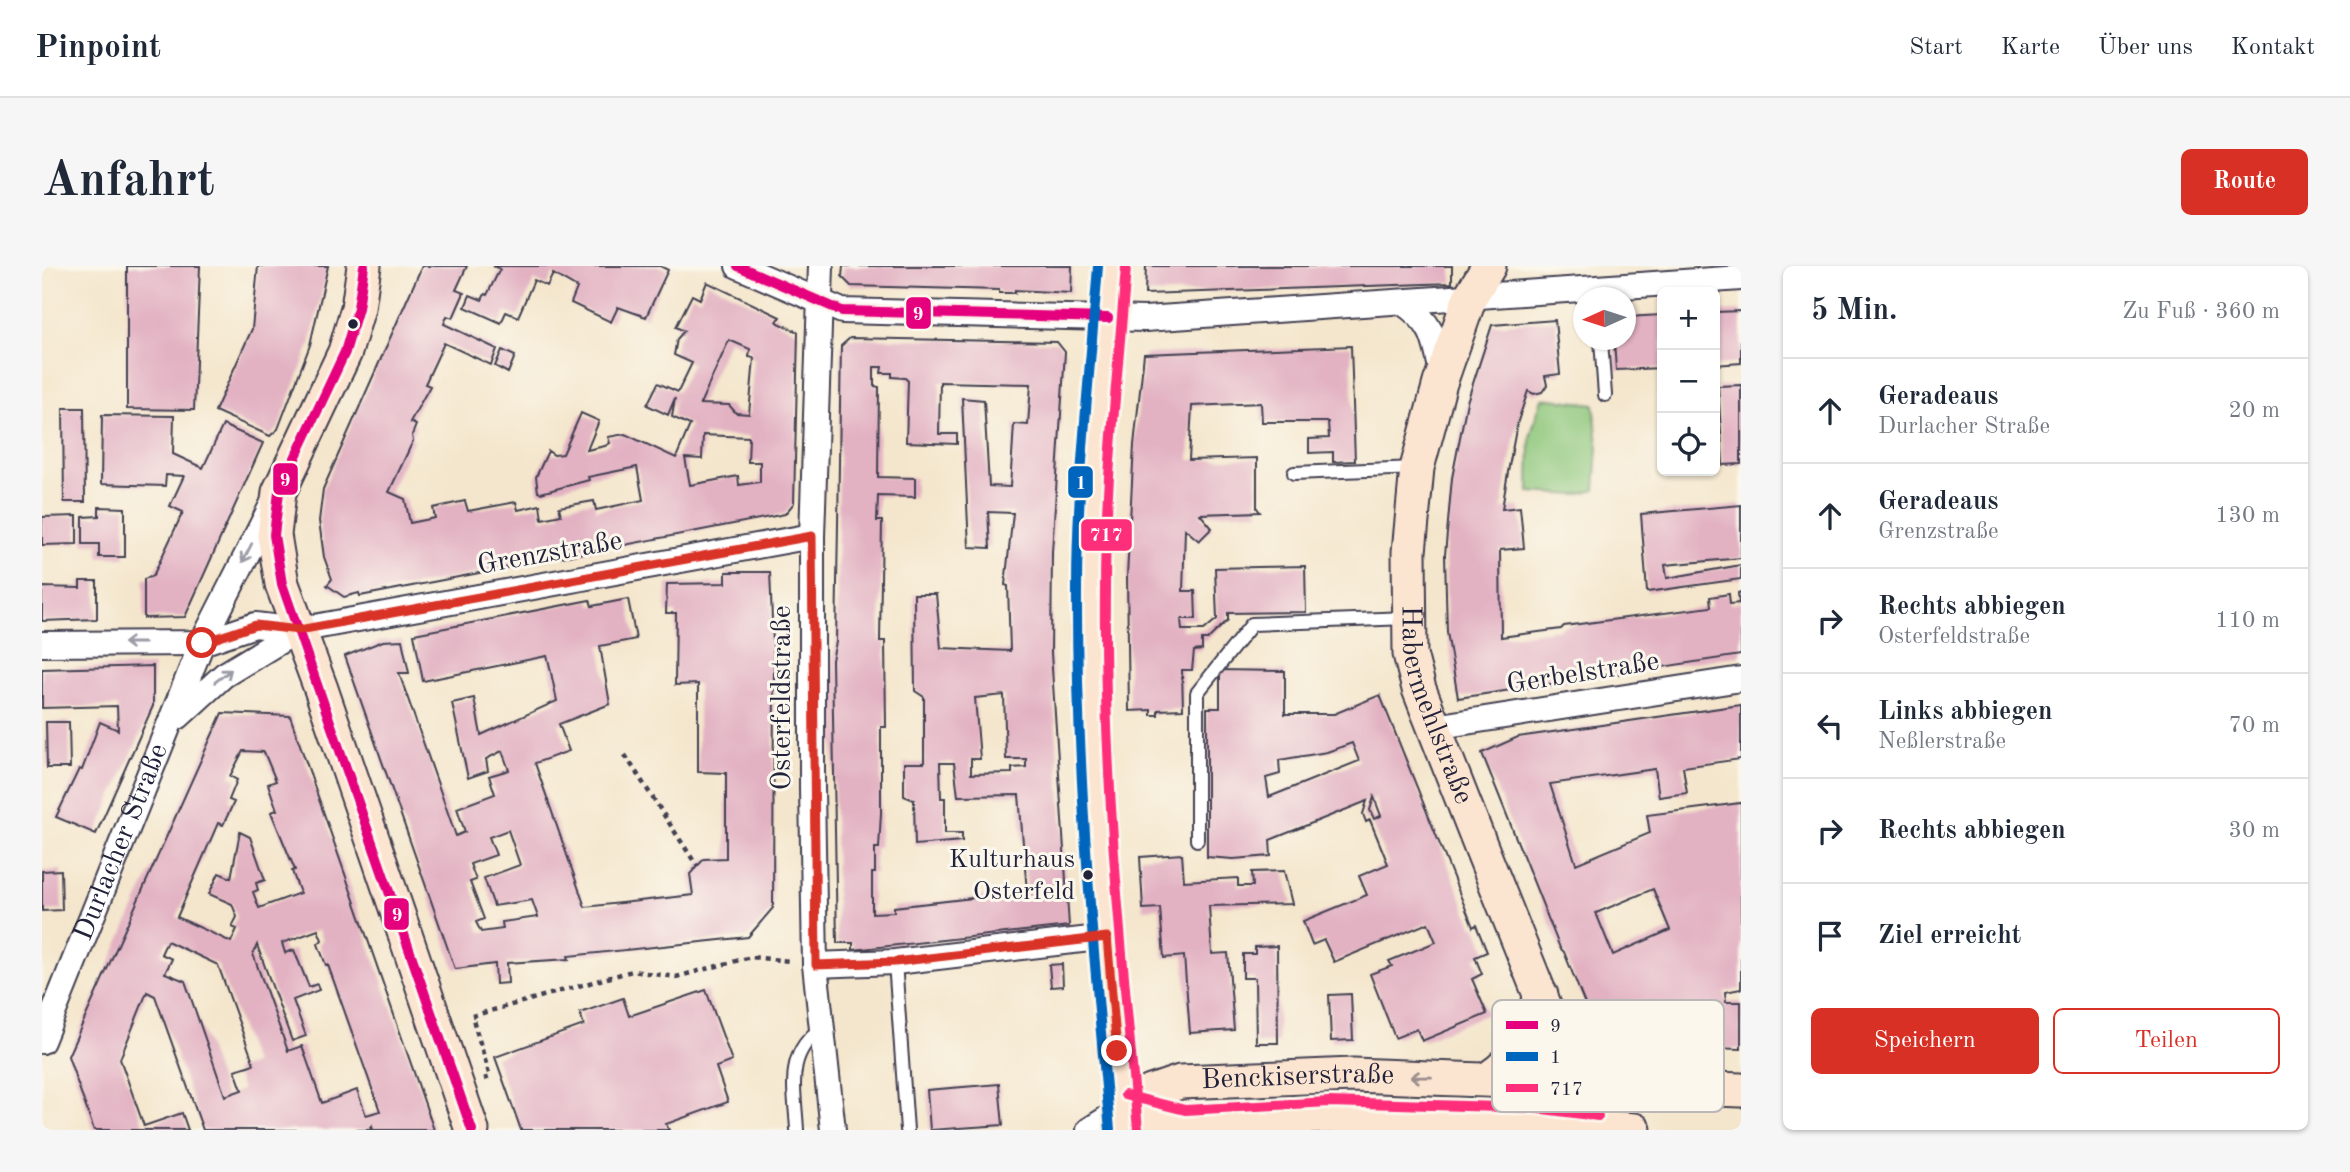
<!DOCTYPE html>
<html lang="de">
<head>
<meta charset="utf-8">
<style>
  body { margin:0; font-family:"Old Standard TT",serif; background:#f6f6f7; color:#1f2937 }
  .controls { position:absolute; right:21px; top:21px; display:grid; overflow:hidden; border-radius:10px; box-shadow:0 2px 5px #0004 }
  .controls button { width:63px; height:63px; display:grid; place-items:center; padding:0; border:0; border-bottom:2px solid #e0e1e3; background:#fff; color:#1f2937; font:35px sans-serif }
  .compass { position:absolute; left:1531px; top:21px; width:63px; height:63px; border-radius:50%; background:#fff; box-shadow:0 2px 5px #0004; rotate:267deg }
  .stop { position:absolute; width:21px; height:21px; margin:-16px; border:5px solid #d93025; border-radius:50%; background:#fff }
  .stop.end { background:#d93025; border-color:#fff; box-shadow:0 2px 7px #0008 }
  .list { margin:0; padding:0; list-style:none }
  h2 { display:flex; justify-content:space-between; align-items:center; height:91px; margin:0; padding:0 28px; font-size:30px }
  h2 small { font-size:23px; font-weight:400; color:#747a83 }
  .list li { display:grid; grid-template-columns:46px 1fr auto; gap:21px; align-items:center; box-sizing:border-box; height:105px; padding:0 28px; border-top:2px solid #e0e1e3 }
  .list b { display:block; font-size:26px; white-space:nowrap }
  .list p { margin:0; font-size:23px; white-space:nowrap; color:#747a83 }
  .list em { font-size:23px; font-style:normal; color:#747a83 }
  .actions { display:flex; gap:14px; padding:21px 28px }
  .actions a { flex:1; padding:16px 0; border:2px solid #d93025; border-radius:10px; text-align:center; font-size:24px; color:#d93025 }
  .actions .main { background:#d93025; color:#fff }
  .icon { flex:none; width:38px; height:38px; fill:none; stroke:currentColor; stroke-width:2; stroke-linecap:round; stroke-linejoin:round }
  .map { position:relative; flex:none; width:1699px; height:864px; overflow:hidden; border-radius:10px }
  header { display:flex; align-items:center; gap:42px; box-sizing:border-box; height:98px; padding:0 35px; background:#fff; border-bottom:2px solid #e0e1e3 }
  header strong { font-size:33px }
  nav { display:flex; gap:38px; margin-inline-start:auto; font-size:24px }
  .intro { display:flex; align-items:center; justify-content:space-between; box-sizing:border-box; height:168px; padding:0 42px }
  h1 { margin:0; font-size:49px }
  .button { padding:18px 32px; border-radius:10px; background:#d93025; color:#fff; font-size:24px; font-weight:700 }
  main { display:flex; gap:42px; padding:0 42px }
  aside { flex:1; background:#fff; border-radius:10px; box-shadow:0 2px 5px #0004 }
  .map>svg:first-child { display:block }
  .green { fill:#8ec77c; stroke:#58745c; stroke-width:2 }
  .building { fill:#e2b1c2; fill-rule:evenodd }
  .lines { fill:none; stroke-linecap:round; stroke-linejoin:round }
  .lane-casing { stroke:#423f51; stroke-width:16 }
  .street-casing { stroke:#423f51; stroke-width:28 }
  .secondary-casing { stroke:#423f51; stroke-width:37 }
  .path { stroke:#423f51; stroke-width:4.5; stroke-dasharray:5 5; stroke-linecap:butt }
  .lane { stroke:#fff; stroke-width:12 }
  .street { stroke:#fff; stroke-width:24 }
  .secondary { stroke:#fce5d0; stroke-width:33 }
  .bus-1-casing { stroke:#fbf7ec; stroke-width:16 }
  .bus-2-casing { stroke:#fbf7ec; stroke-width:16 }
  .bus-3-casing { stroke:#fbf7ec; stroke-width:16 }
  .bus-1 { stroke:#e5007d; stroke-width:10 }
  .bus-2 { stroke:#0065bd; stroke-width:10 }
  .bus-3 { stroke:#fe2f7a; stroke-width:10 }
  .oneway { stroke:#9c9ca7 }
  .oneway2 { stroke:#9a8d8d }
  .route { stroke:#d93025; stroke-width:9 }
  .bus-dot { fill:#22223b; stroke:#fbf7ec; stroke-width:2.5 }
  .labels { text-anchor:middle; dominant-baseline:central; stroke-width:6; stroke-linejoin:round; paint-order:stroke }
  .bus-label { font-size:26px; fill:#22223b; stroke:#fbf7ec; text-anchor:end }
  .street-label { font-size:28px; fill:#22223b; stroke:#fbf7ec }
  .key { fill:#fbf7ec; stroke:#bab7b7; stroke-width:2 }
  .key-label { font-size:19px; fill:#22223b }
  .line-badge { stroke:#fbf7ec; stroke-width:2.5 }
  .badge-label { font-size:19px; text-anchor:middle; font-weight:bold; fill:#fff }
</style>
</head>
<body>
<header>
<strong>Pinpoint</strong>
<nav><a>Start</a><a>Karte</a><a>Über uns</a><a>Kontakt</a></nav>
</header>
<div class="intro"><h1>Anfahrt</h1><a class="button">Route</a></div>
<main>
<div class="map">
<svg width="1699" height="864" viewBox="0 0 1699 864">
  <rect width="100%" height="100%" fill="#fbf7ec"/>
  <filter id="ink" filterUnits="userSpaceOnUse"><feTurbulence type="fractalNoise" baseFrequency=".0143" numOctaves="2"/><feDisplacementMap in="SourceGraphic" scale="14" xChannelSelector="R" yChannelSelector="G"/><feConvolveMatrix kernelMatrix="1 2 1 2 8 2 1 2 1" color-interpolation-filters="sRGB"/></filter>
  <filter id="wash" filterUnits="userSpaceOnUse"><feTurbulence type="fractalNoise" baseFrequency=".00686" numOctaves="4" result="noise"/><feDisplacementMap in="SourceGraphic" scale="28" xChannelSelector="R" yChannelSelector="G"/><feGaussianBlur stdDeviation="1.57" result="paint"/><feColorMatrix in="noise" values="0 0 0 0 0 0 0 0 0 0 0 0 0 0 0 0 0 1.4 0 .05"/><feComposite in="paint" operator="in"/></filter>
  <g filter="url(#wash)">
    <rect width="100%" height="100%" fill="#f4e6cc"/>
    <path class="green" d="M1500 132 1552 138 1556 180 1553 224 1535 229 1487 226 1488 171Z"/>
    <g id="blocks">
      <path class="building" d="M85 0H158L152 144 85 143Z
        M216 0H286L268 79 236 163 228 170 173 145 210 63Z
        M380 0H425L414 24 422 27 411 52 405 50 402 58 455 83 449 99 402 77 383 118 388 120 368 156 374 159 370 169 371 175 347 226 363 233 368 257 393 252 391 242 423 235 426 245 474 236 476 244 498 239 500 253 519 249 517 241 552 235 554 244 601 234 595 201 546 211 547 214 499 227 496 226 494 211 506 185 512 189 521 188 539 147 557 155 545 184 563 180 568 177 566 171 583 168 634 192 648 159 630 151 633 132 626 149 605 139 616 117 636 126 650 97 632 89 635 73 642 65 634 61 650 29 658 33 665 16 738 51 735 56 756 66 752 237 743 248 318 330 317 327 302 331 285 319 290 313 282 291 277 255 281 223ZM687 74 708 83 707 91 712 92 707 148 694 147 687 139 658 138ZM661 169 707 171 706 196H718V216L697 219 696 210 648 219 643 192 660 193Z
        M451 0H618L626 4 604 51 576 41 569 56 529 37 535 22 511 8 505 20 492 14 476 51 464 46 459 57 423 41 428 29 440 34 443 28 445 29 458 3Z
        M801 0H1030L1029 27 973 24V27H957V24L809 20 800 11Z
        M1104 0H1410V17L1103 28Z
        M1699 45V97L1673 99V46Z
        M1620 49V102L1574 104 1572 74H1584V51Z
        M1513 54 1518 108 1503 110 1505 119 1500 126 1492 128 1486 125 1475 158 1466 206 1460 243 1478 241 1482 282 1458 284 1459 371 1519 363 1522 360 1669 341 1668 331 1687 328 1688 338 1697 337 1696 327 1699 326V389L1416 432 1405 366 1403 289 1410 212 1425 136 1450 59Z
        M808 72 1015 76 1023 86 1010 286 1009 387 1027 660 811 684V677H795L790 394 794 376 799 80ZM832 101H840L839 107H850V111L863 112 866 115 864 176 915 178V168H897L898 116 989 118 986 159 972 158 968 221 947 220 942 134 920 132 927 281 948 282 946 246 971 247 963 319 966 320 968 385 899 382 894 328H872L873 425 882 431V497H862V530L872 534 873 579 920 575V567H903V532H899L898 497H912L916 530 977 529 985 626 852 641V646L830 647V607H833V582H837L839 547V461H844L843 375H838L840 255H835L836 230 873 231V212L836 211 837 121 832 120ZM962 429 964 493H984V501L970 502V507L929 508V493H938L933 432Z
        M1309 80 1313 195 1291 196V186L1267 187V173L1287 172 1286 156H1220L1219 137 1150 140 1147 194 1215 192V242L1218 246 1158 248 1170 262 1157 275 1143 263 1141 325H1153L1154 353H1139L1140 364H1162L1175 353 1173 302 1263 300 1264 346 1186 347V354L1165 374H1160V384L1152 385 1150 404H1140L1141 443 1116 444V449H1109V444L1087 445 1085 310 1092 179 1102 88Z
        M460 84 473 90 466 107 453 100Z
        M1699 119V198L1681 199 1676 120Z
        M21 142H42L43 236H22Z
        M60 149 132 150 131 188 161 202 181 159 221 177 143 351 102 352V313L111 310 141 246 128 240 142 210 124 209 123 220 59 218Z
        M1699 239V292L1623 299 1625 312 1699 299V313L1605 326 1599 248Z
        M57 241 83 242V291H57V278H41V251L57 250Z
        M35 250V278L0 279V251Z
        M684 306H728L732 401 731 642 706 671 526 690 527 693 465 697 466 717 454 718 453 698 413 703 303 390 341 375 360 374 367 407H357L414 570 423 566 415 542 453 528 447 510 467 504 460 485 444 493 446 505 426 512 410 437 432 432 439 469 515 435 507 397 505 390 381 415 372 368 548 334 550 340 586 333 594 373 558 380 568 438 517 458 527 485 493 497 543 641 651 629 648 608 662 593 684 592V507L656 506V418L633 419 634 347H624L625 318 684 317ZM466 564 478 599 442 612 452 640 490 634 496 651 460 656 461 663 439 666 434 656 442 653 428 616 434 614 428 598 454 589 447 571Z
        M38 315H55V353L0 355V321L38 322Z
        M111 400V440L54 568 14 551 37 503 40 504 58 456 76 464 75 440 0 442V403Z
        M1178 404 1243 405V448H1292L1338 429 1431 661 1434 659 1445 686 1433 691 1440 708 1430 713 1445 748 1380 775 1375 763 1353 772 1328 708 1350 700 1347 695 1394 676 1386 657 1292 696 1282 674 1270 679 1261 655 1325 629 1317 610 1346 598 1328 554 1324 556 1321 548 1325 535 1228 574 1229 590 1191 593 1165 591V442H1178ZM1310 477 1317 495 1227 531 1224 512 1238 508 1237 494 1285 486ZM1332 531 1339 550 1332 553 1328 544Z
        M1699 439V493L1641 501 1645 527 1617 531 1613 503 1508 518 1534 598 1608 567 1605 549 1699 537V723L1683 726 1684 736H1699V783L1666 782 1667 793 1616 789 1576 773 1550 746 1547 748 1522 686 1518 682 1440 487 1476 471ZM1611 623 1628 664 1571 689 1554 647Z
        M180 447 248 450 392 864H331L330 860 328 864H161L113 730 105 726 78 793 102 860 140 847 146 864H52L26 790ZM201 485 222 486 234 515 226 518 235 544 229 546 253 604 250 605 258 627 217 642 211 626 216 624 214 617 223 614 208 571 198 566 189 612 177 607 167 628 190 638 195 651 190 661 195 663 189 676 135 651 176 557 181 559 192 536 187 534 195 514 188 510ZM276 664 280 674 276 678 284 699H286L338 845 324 849 315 824 280 837 260 780 246 785 211 688 215 679 250 775 264 770 251 734 277 724 275 718 267 721 252 684 243 687 240 677ZM125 675 176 699 212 798 193 804 200 824 183 830 143 715 123 707 130 693 119 688Z
        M4 456H27L28 502H5Z
        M1140 588 1142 615 1196 612V620H1211L1210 606 1242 605 1250 638 1167 640 1170 688 1186 687 1192 764 1148 767 1142 690 1122 692 1118 642 1101 643 1098 591Z
        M19 604 20 644 0 645V605Z
        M1235 680 1236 777H1214L1213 712H1201V688H1213V681Z
        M1020 698 1021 720 1009 721 1007 699Z
        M664 724 690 795 674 801 686 836 624 858 627 864H479L453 791 542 759 538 747 581 732 587 750Z
        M1309 728 1311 774 1289 775 1287 729Z
        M957 818 961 859 888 864 885 824Z"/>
    </g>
  </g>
  <g filter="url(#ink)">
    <use href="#blocks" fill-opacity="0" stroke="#423f51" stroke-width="2"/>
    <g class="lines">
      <defs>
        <path id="lane" d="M1559 74 1563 129
          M1252 207 1374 202
          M1155 574V427L1210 358 1366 352
          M853 696 865 864
          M755 864C753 823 742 788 780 762"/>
        <g id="street">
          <path d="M696 0 800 45 1103 53 1699 12"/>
          <path d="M779 0 770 270V522L773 699 791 864"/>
          <path d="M1360 36C1391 57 1393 72 1400 108"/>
          <path d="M0 378 160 377 213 359 256 364 770 270"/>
          <path d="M136 451 182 409 256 364"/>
          <path d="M1392 461 1699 413"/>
          <path d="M773 699 853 696 1065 671"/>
          <path id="s1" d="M0 775 160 377 230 239"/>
          <path d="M1047 864 1080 843"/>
        </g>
        <g id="secondary">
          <path d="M322 0 316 42 303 86 237 226 232 269 240 318 279 423 430 864"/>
          <path d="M1070 0C1064 81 1055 162 1051 244 1041 450 1063 658 1082 864"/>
          <path id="s2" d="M1447 0 1428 31 1398 117 1375 202 1367 286 1368 388 1377 423 1443 591 1533 816 1557 864"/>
          <path d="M1509 754 1554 787 1612 814"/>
          <path d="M1447 812C1479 791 1489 764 1499 729"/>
          <path id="s3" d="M1080 843 1109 826 1138 816 1311 809 1699 824"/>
          <path d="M1080 843 1142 858 1287 850 1493 856 1592 864"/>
        </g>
      </defs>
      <use href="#lane" class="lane-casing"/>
      <use href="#street" class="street-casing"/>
      <use href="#secondary" class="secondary-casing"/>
      <path class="path" d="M583 489 655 600
        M442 813 448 811 430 750 590 705 634 711 709 691 748 695"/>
      <use href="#lane" class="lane"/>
      <use href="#street" class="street"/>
      <use href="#secondary" class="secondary"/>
      <defs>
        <path id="bus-1" d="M322 0 316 42 303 86 237 226 232 269 240 318 430 864
          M696 0 800 45 1066 52"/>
        <path id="bus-2" d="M1056 0C1048 108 1035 215 1035 323 1034 504 1051 684 1068 864"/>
        <path id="bus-3" d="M1084 1C1076 108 1063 216 1063 324 1061 504 1079 683 1096 863
          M1083 829 1143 844 1287 836 1493 842 1556 850"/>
      </defs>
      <use href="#bus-1" class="bus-1-casing"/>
      <use href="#bus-2" class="bus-2-casing"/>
      <use href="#bus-3" class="bus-3-casing"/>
      <use href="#bus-1" class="bus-1"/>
      <use href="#bus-2" class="bus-2"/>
      <use href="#bus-3" class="bus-3"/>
    </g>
    <defs><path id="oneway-shaft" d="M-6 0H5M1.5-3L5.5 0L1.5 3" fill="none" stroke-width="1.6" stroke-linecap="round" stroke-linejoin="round" transform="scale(1.75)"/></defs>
    <g class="oneway">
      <use href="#oneway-shaft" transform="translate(205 287) rotate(117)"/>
      <use href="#oneway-shaft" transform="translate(92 377) rotate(180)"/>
      <use href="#oneway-shaft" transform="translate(181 410) rotate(-38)"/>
    </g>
    <use class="oneway2" href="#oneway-shaft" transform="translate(1379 811) rotate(-179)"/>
  </g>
  <g class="lines" filter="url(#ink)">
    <path class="route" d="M160 377 214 359 257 364 770 270 774 699 853 696 1065 671 1075 785"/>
  </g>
  <g class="bus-dot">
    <circle cx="311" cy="58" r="6"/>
    <circle cx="1046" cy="609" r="6"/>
  </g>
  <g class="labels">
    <g class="bus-label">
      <text x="1033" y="594">Kulturhaus<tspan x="1033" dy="32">Osterfeld</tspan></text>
    </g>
    <g class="street-label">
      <text transform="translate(508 288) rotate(-10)">Grenzstraße</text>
      <text transform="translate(1541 408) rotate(-9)">Gerbelstraße</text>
      <text transform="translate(741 432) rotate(-90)">Osterfeldstraße</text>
      <text stroke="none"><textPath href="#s2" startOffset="457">Habermehlstraße</textPath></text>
      <text stroke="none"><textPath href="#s1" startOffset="214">Durlacher Straße</textPath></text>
      <text stroke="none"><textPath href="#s3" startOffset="182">Benckiserstraße</textPath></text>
    </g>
  </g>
  <rect x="1450" y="734" width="232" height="112" rx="10" class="key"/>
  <rect x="1464" y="755" width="32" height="8" fill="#e5007d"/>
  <rect x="1464" y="786" width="32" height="9" fill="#0065bd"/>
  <rect x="1464" y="818" width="32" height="8" fill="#fe2f7a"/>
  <g class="key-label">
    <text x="1508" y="766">9</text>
    <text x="1508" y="797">1</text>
    <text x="1508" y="829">717</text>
  </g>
  <g class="line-badge">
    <rect x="863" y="30" width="27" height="34" rx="7" fill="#e5007d"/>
    <rect x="230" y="196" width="27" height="34" rx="7" fill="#e5007d"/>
    <rect x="1025" y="199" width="27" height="34" rx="7" fill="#0065bd"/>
    <rect x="1038" y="252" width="53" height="34" rx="7" fill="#fe2f7a"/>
    <rect x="341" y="631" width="27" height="34" rx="7" fill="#e5007d"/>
  </g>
  <g class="badge-label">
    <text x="876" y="54">9</text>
    <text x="243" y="220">9</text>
    <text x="1039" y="223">1</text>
    <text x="1064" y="275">717</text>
    <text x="355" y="655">9</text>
  </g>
</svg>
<div class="controls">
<button>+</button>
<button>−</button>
<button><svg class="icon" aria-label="locate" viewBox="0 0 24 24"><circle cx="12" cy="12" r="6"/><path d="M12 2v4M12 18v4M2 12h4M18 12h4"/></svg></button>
</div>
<svg class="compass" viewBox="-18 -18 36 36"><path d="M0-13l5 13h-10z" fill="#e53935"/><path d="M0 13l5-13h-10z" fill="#747a83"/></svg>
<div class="stop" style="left:160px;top:377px"></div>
<div class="stop end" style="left:1075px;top:785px"></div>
</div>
<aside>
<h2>5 Min.<small>Zu Fuß · 360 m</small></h2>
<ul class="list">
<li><svg class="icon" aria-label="ahead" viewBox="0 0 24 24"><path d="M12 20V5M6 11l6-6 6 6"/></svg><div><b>Geradeaus</b><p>Durlacher Straße</p></div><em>20 m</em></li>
<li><svg class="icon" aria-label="ahead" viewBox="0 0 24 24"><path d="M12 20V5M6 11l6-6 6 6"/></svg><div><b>Geradeaus</b><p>Grenzstraße</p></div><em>130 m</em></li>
<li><svg class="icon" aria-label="right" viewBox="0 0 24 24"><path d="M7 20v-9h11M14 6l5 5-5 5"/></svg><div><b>Rechts abbiegen</b><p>Osterfeldstraße</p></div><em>110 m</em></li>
<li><svg class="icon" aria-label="left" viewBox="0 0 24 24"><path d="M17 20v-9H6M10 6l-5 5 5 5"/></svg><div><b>Links abbiegen</b><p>Neßlerstraße</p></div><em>70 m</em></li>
<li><svg class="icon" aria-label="right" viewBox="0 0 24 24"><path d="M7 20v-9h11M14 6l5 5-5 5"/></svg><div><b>Rechts abbiegen</b></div><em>30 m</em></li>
<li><svg class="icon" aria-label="arrive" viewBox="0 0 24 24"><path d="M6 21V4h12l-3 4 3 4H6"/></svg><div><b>Ziel erreicht</b></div></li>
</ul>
<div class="actions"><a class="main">Speichern</a><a>Teilen</a></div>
</aside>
</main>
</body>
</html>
